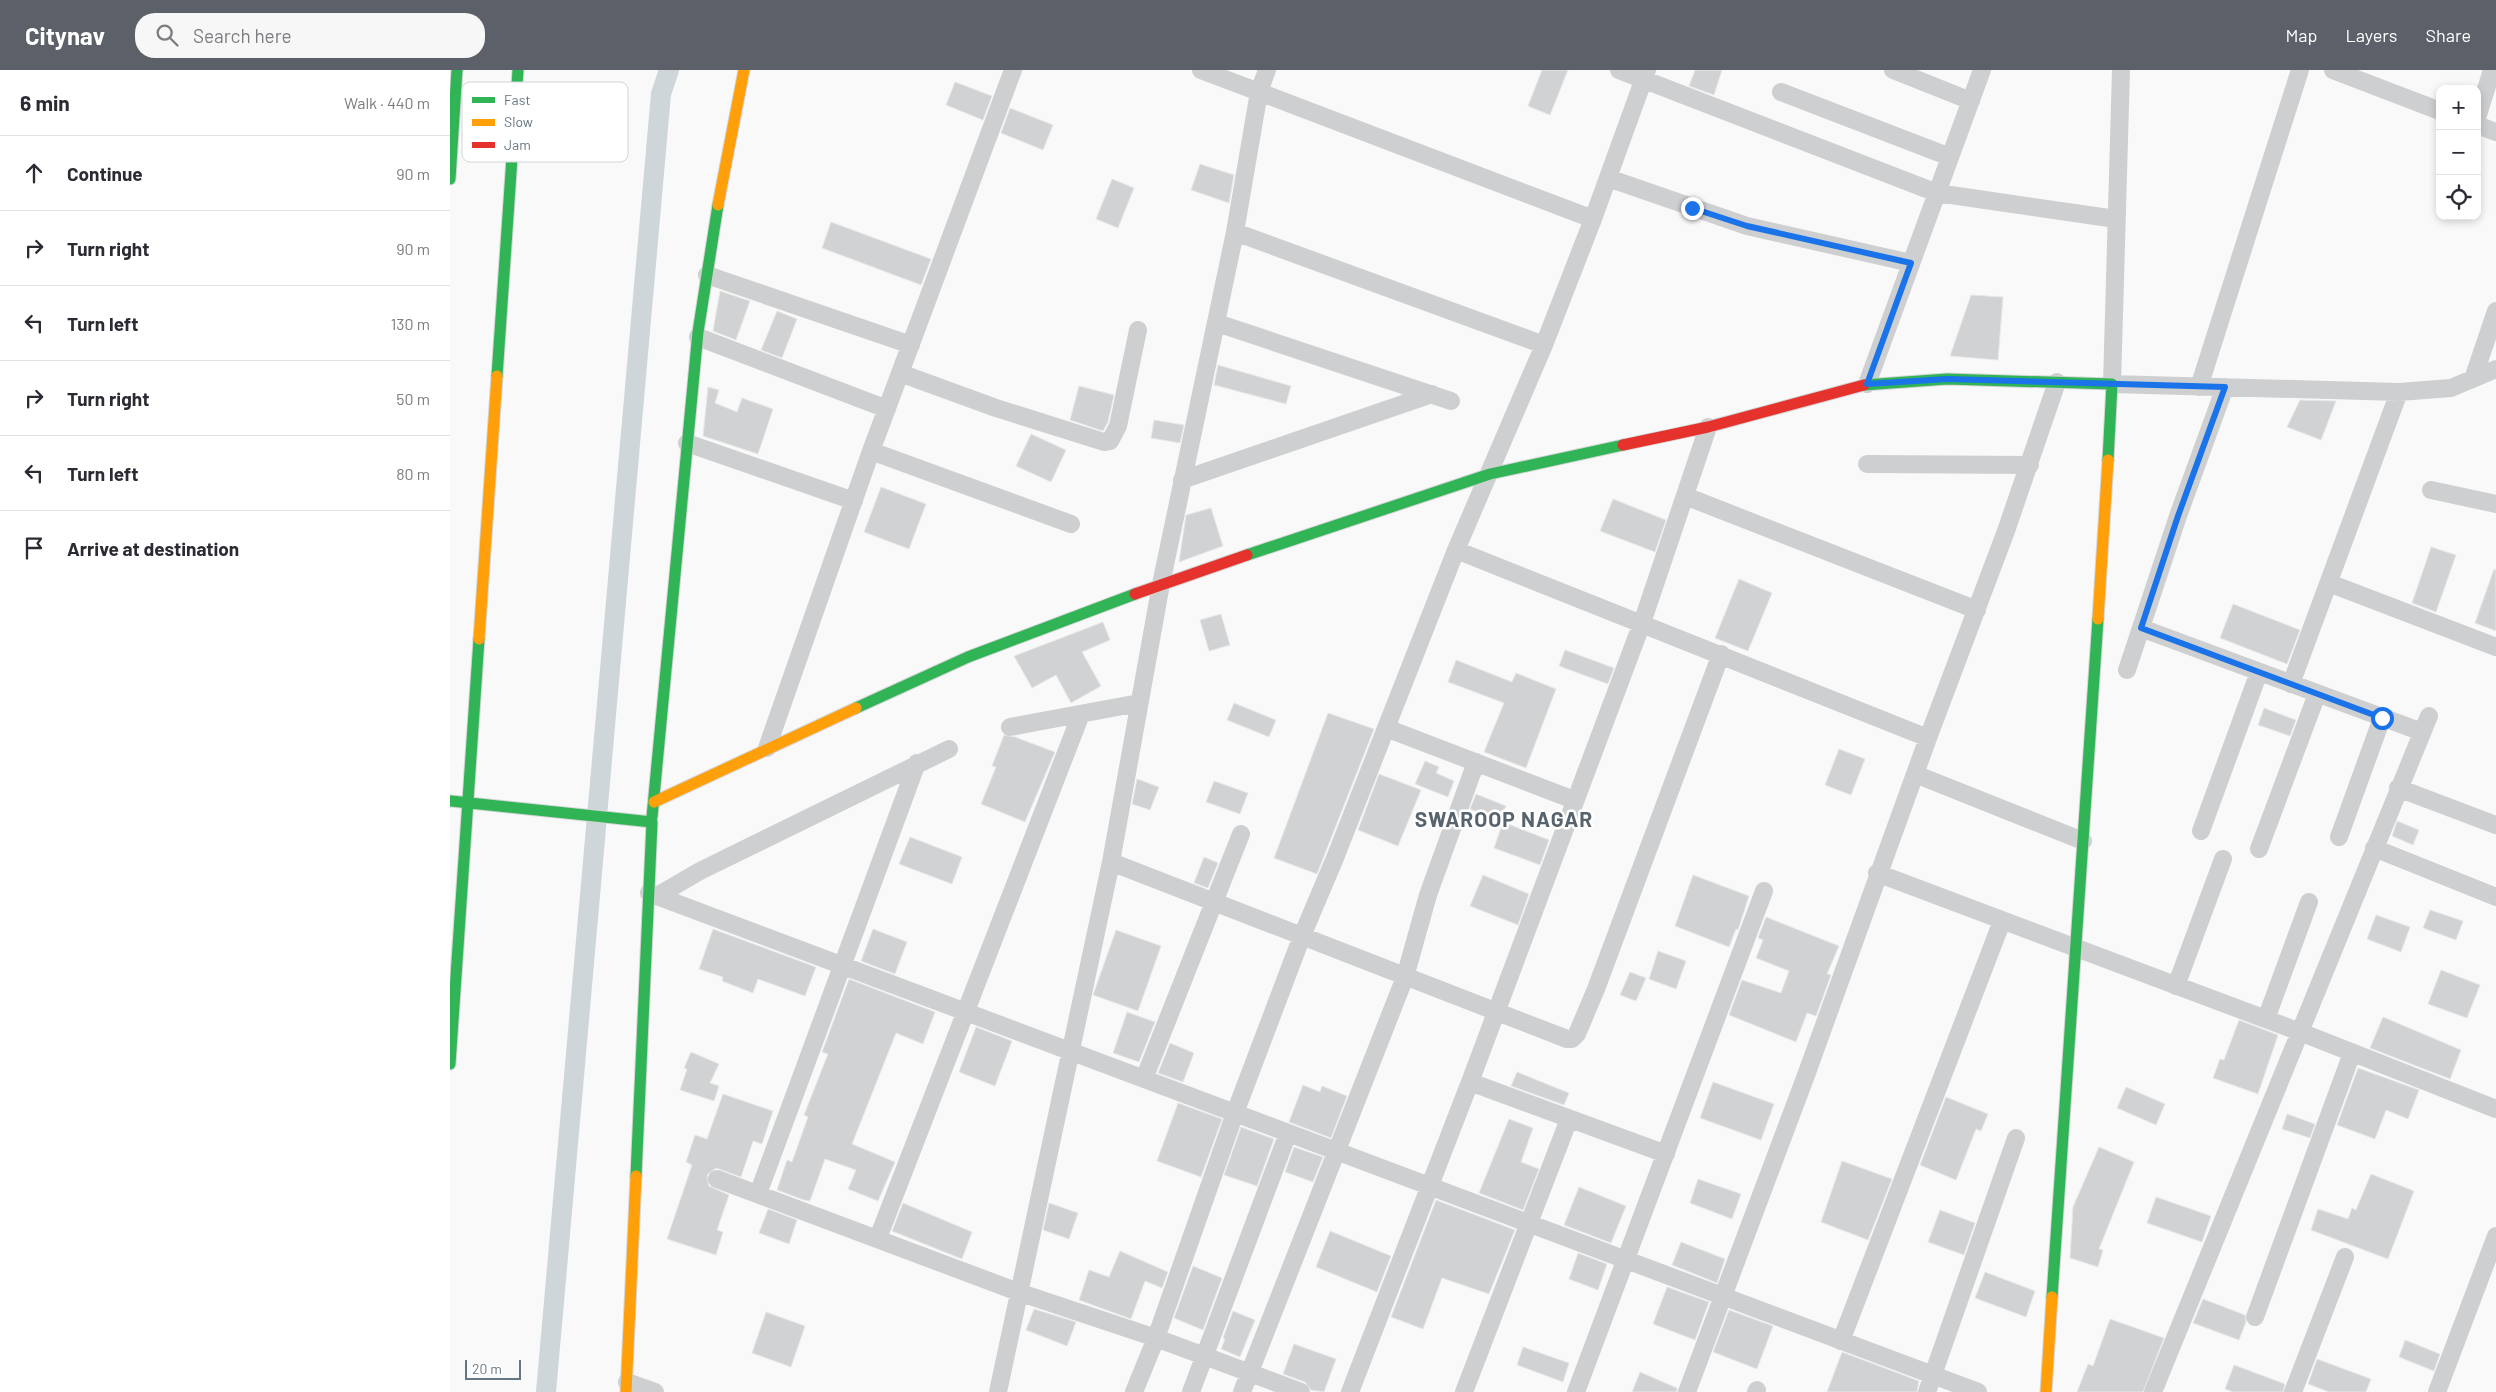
<!DOCTYPE html>
<html lang="en">
<head>
<meta charset="utf-8">
<style>
  body { margin:0; font-family:Barlow,sans-serif; background:#f7f7f7; color:#2b2b33 }
  .controls { position:absolute; right:15px; top:15px; display:grid; overflow:hidden; border-radius:10px; box-shadow:0 2px 8px #0003 }
  .controls button { width:45px; height:45px; display:grid; place-items:center; padding:0; border:0; border-bottom:1px solid #e1e1e2; background:#fff; color:#2b2b33; font:25px sans-serif }
  .scale { position:absolute; left:15px; bottom:12px; width:56px; box-sizing:border-box; padding-left:5px; border:2px solid #657683; border-top:0; font-size:14px; line-height:18px; white-space:nowrap; color:#657683; -webkit-text-stroke:4px #fff; paint-order:stroke }
  .stop { position:absolute; width:15px; height:15px; margin:-11px; border:4px solid #1a73e8; border-radius:50%; background:#fff }
  .stop.end { background:#1a73e8; border-color:#fff; box-shadow:0 1px 5px #0008 }
  .list { margin:0; padding:0; list-style:none }
  h2 { display:flex; justify-content:space-between; align-items:center; height:65px; margin:0; padding:0 20px; font-size:21px }
  h2 small { font-size:16px; font-weight:400; color:#7c7c81 }
  .list li { display:grid; grid-template-columns:32px 1fr auto; gap:15px; align-items:center; box-sizing:border-box; height:75px; padding:0 20px; border-top:1px solid #e1e1e2 }
  .list b { display:block; font-size:19px; white-space:nowrap }
  .list em { font-size:16px; font-style:normal; color:#7c7c81 }
  .icon { flex:none; width:28px; height:28px; fill:none; stroke:currentColor; stroke-width:2; stroke-linecap:round; stroke-linejoin:round }
  .map { position:relative; flex:none; width:2046px; height:1322px; overflow:hidden }
  header { display:flex; align-items:center; gap:30px; box-sizing:border-box; height:70px; padding:0 25px; background:#5c6169; color:#fff }
  header strong { font-size:24px }
  nav { display:flex; gap:28px; margin-inline-start:auto; font-size:18px }
  .search { width:350px; height:45px; background:#f7f7f7; display:flex; align-items:center; gap:12px; box-sizing:border-box; padding:0 18px; border-radius:20px; color:#7c7c81; font-size:19px }
  main { display:flex }
  aside { flex:1; background:#fff }
  .map>svg:first-child { display:block }
  .lines { fill:none; stroke-linecap:round; stroke-linejoin:round }
  .canal { stroke:#ced6d9; stroke-width:20 }
  .building { fill:#d0d2d3; stroke:#e8e8e8 }
  .fast-casing { stroke:#d5d6d7; stroke-width:13 }
  .slow-casing { stroke:#d5d6d7; stroke-width:13 }
  .jam-casing { stroke:#d5d6d7; stroke-width:13 }
  .street { stroke:#cecfd0; stroke-width:18 }
  .fast { stroke:#30b455; stroke-width:11 }
  .slow { stroke:#ff9f0a; stroke-width:11 }
  .jam { stroke:#e5322d; stroke-width:11 }
  .route { stroke:#1a73e8; stroke-width:6 }
  .labels { text-anchor:middle; dominant-baseline:central; stroke-width:5; stroke-linejoin:round; paint-order:stroke }
  .district-label { font-size:21px; font-weight:bold; letter-spacing:1px; fill:#57646e; stroke:#fff }
  .key { fill:#fff; stroke:#d1d6da; stroke-width:1 }
  .key-label { font-size:14px; fill:#657683 }
</style>
</head>
<body>
<header>
<strong>Citynav</strong>
<div class="search"><svg class="icon" aria-label="search" viewBox="0 0 24 24"><circle cx="10" cy="10" r="6"/><path d="M15 15l6 6"/></svg>Search here</div>
<nav><a>Map</a><a>Layers</a><a>Share</a></nav>
</header>
<main>
<aside>
<h2>6 min<small>Walk · 440 m</small></h2>
<ul class="list">
<li><svg class="icon" aria-label="ahead" viewBox="0 0 24 24"><path d="M12 20V5M6 11l6-6 6 6"/></svg><div><b>Continue</b></div><em>90 m</em></li>
<li><svg class="icon" aria-label="right" viewBox="0 0 24 24"><path d="M7 20v-9h11M14 6l5 5-5 5"/></svg><div><b>Turn right</b></div><em>90 m</em></li>
<li><svg class="icon" aria-label="left" viewBox="0 0 24 24"><path d="M17 20v-9H6M10 6l-5 5 5 5"/></svg><div><b>Turn left</b></div><em>130 m</em></li>
<li><svg class="icon" aria-label="right" viewBox="0 0 24 24"><path d="M7 20v-9h11M14 6l5 5-5 5"/></svg><div><b>Turn right</b></div><em>50 m</em></li>
<li><svg class="icon" aria-label="left" viewBox="0 0 24 24"><path d="M17 20v-9H6M10 6l-5 5 5 5"/></svg><div><b>Turn left</b></div><em>80 m</em></li>
<li><svg class="icon" aria-label="arrive" viewBox="0 0 24 24"><path d="M6 21V4h12l-3 4 3 4H6"/></svg><div><b>Arrive at destination</b></div></li>
</ul>
</aside>
<div class="map">
<svg width="2046" height="1322" viewBox="0 0 2046 1322">
  <rect width="100%" height="100%" fill="#f9f9f9"/>
  <g class="lines">
    <path class="canal" d="M96 1322 211 24 219 0"/>
  </g>
  <path class="building" d="M1092 0H1118L1100 45 1078 36Z
    M1245 0H1272L1264 25 1239 16Z
    M505 12 542 26 533 50 496 35Z
    M560 38 603 55 593 80 551 63Z
    M750 94 784 105 779 133 741 120Z
    M662 109 684 118 668 158 646 149Z
    M381 152 481 189 471 215 372 178Z
    M270 221 300 231 286 270 263 261Z
    M1521 225 1553 227 1548 290 1500 286Z
    M327 241 347 249 332 288 311 280Z
    M768 295 841 316 836 334 764 315Z
    M629 316 664 325 658 352 653 361 620 350Z
    M258 317 269 320 265 333 287 342 292 328 323 339 308 384 253 366Z
    M1850 330 1886 331 1871 370 1837 357Z
    M704 350 734 355 730 373 701 368Z
    M581 364 616 380 601 412 566 396Z
    M431 417 476 434 459 479 414 462Z
    M1163 429 1216 450 1205 482 1150 461Z
    M761 438 773 476 729 492 736 445Z
    M1981 477 2006 485 1986 542 1962 533Z
    M2044 499 2046 500V561L2025 553Z
    M1289 509 1322 523 1298 581 1265 568Z
    M1783 534 1850 560 1837 594 1770 568Z
    M771 544 780 575 759 581 750 550Z
    M653 552 660 570 632 582 651 616 621 633 606 605 582 618 564 586Z
    M1115 580 1164 598 1158 614 1109 596Z
    M1006 590 1062 612 1066 603 1106 619 1076 698 1034 682 1054 633 998 612Z
    M784 633 826 650 819 667 777 650Z
    M1814 638 1846 650 1840 666 1808 655Z
    M878 643 924 659 867 804 824 788Z
    M554 665 565 667 605 682 575 752 531 734 546 697 542 696Z
    M1389 679 1415 689 1401 725 1375 715Z
    M975 691 989 697 986 703 1004 711 998 727 965 714Z
    M929 704 971 720 948 776 908 760Z
    M687 709 709 717 700 740 682 734Z
    M764 711 798 723 790 744 756 732Z
    M1026 724 1056 736 1049 751 1020 739Z
    M1947 751 1969 760 1963 775 1942 766Z
    M1053 752 1099 770 1090 795 1044 778Z
    M460 767 512 787 502 814 449 794Z
    M754 787 768 793 758 818 744 813Z
    M1033 805 1079 824 1068 855 1020 836Z
    M1243 805 1299 826 1288 860 1286 859 1279 877 1225 856Z
    M1980 840 2013 851 2006 870 1973 858Z
    M1926 845 1960 857 1951 882 1917 869Z
    M1316 847 1389 876 1377 904 1381 905 1366 946 1357 943 1346 972 1279 945 1292 910 1331 923 1339 901 1306 888 1313 870 1308 868Z
    M263 859 366 897 355 926 308 909 303 923 272 911 273 907 249 899Z
    M423 859 457 872 445 904 411 891Z
    M666 860 711 876 688 941 643 925Z
    M1208 881 1236 891 1226 919 1199 909Z
    M1991 900 2030 915 2017 948 1978 934Z
    M1180 902 1196 908 1186 931 1170 925Z
    M399 909 485 942 473 974 446 963 402 1074 445 1092 428 1131 398 1119 406 1100 375 1089 360 1131 354 1130 327 1120 337 1090 342 1092 358 1047 354 1045 378 984 372 982Z
    M677 942 705 952 689 992 663 983Z
    M1933 947 2011 980 2000 1009 1920 978Z
    M1789 950 1828 965 1808 1024 1763 1008 1770 989 1774 990Z
    M526 957 562 971 545 1016 509 1002Z
    M720 973 744 983 733 1012 708 1003Z
    M241 982 269 994 260 1013 269 1016 264 1031 230 1020 237 999 234 998Z
    M1908 998 1969 1020 1958 1049 1936 1040 1925 1069 1887 1055Z
    M1067 1002 1119 1023 1114 1035 1061 1016Z
    M1263 1012 1324 1034 1311 1070 1250 1048Z
    M853 1015 870 1022 872 1016 897 1026 881 1068 839 1052Z
    M1676 1017 1715 1034 1706 1055 1667 1038Z
    M273 1024 323 1041 312 1074 303 1071 291 1107 266 1098 257 1105 259 1116 279 1125 267 1160 273 1162 266 1185 217 1169 242 1095 236 1092 245 1065 257 1069Z
    M1496 1027 1538 1044 1531 1061 1526 1059 1506 1110 1470 1095Z
    M728 1033 772 1049 751 1107 707 1091Z
    M1837 1044 1865 1054 1860 1068 1832 1059Z
    M1059 1049 1083 1058 1071 1092 1089 1099 1073 1140 1029 1123Z
    M791 1057 824 1069 807 1116 774 1105Z
    M844 1077 873 1087 863 1112 835 1102Z
    M1649 1077 1684 1092 1649 1179 1653 1180 1648 1197 1620 1188 1623 1137Z
    M1392 1091 1442 1109 1418 1170 1371 1152Z
    M1921 1104 1964 1121 1938 1189 1861 1160 1868 1139 1898 1149 1902 1138 1906 1140Z
    M1248 1109 1291 1124 1282 1149 1240 1133Z
    M1129 1117 1176 1136 1161 1173 1114 1155Z
    M1706 1127 1761 1146 1752 1172 1697 1153Z
    M986 1130 1065 1160 1039 1224 992 1208 973 1259 941 1247Z
    M453 1133 522 1162 512 1189 442 1161Z
    M599 1133 628 1143 619 1169 593 1160Z
    M318 1139 347 1150 339 1174 309 1163Z
    M1490 1140 1525 1153 1514 1185 1478 1172Z
    M880 1161 941 1186 927 1222 866 1197Z
    M1231 1172 1275 1189 1267 1213 1222 1195Z
    M670 1181 718 1202 712 1218 695 1211 681 1249 629 1230 639 1200 659 1207Z
    M1128 1183 1157 1194 1148 1220 1119 1209Z
    M743 1196 772 1208 753 1260 724 1248Z
    M1535 1202 1585 1221 1576 1247 1525 1228Z
    M1217 1217 1259 1232 1245 1270 1203 1254Z
    M1753 1229 1795 1245 1796 1252 1789 1270 1743 1253Z
    M584 1239 626 1252 617 1276 576 1260Z
    M1279 1240 1323 1256 1307 1299 1263 1282Z
    M783 1241 805 1250 790 1287 771 1279 775 1269 773 1268Z
    M316 1242 355 1256 341 1297 302 1283Z
    M1660 1249 1714 1268 1693 1322H1627L1638 1294 1643 1296Z
    M1955 1270 1990 1284 1984 1301 1949 1287Z
    M844 1274 886 1289 874 1322 861 1320 855 1312 833 1304Z
    M1073 1277 1119 1293 1113 1312 1067 1295Z
    M1392 1282 1469 1311 1467 1322H1377Z
    M1867 1289 1921 1309 1916 1322H1879L1858 1314Z
    M1784 1295 1835 1314 1833 1322H1783L1775 1319Z
    M1190 1302 1227 1318V1322H1182Z"/>
  <g class="lines">
    <defs>
      <path id="fast" d="M0 109 7 0
        M47 306 68 0
        M1414 315 1497 309 1662 314 1658 390
        M797 485 1040 404 1173 375
        M406 638 518 587 685 524
        M1 731 202 752 186 1106
        M202 747 248 262 268 135
        M0 994 29 569
        M1602 1227 1648 549"/>
      <path id="slow" d="M268 135 294 0
        M1648 549 1658 390
        M29 569 47 306
        M204 732 406 638
        M176 1322 186 1106
        M1596 1322 1602 1227"/>
      <path id="jam" d="M1173 375 1258 357 1414 315
        M685 524 797 485"/>
    </defs>
    <use href="#fast" class="fast-casing"/>
    <use href="#slow" class="slow-casing"/>
    <use href="#jam" class="jam-casing"/>
    <path class="street" d="M1169 0 1487 123 1666 149
      M1443 0 1521 31
      M1671 0 1662 314 1949 322 2001 318 2046 299
      M1883 0 1990 41
      M1331 22 1500 87
      M2027 48 2042 0
      M2027 55 2046 62
      M1158 108 1297 156 1461 193
      M1143 149 1197 0
      M785 162 1094 275
      M257 205 461 275
      M767 253 1001 331
      M248 267 437 339
      M450 303 546 338 654 372 660 371 668 356 688 260
      M2023 309 2046 241
      M1417 314 1532 0
      M1749 317 1850 0
      M237 373 404 431
      M421 381 621 454
      M1417 394 1580 395
      M732 410 982 324
      M1981 420 2046 434
      M1235 426 1527 540
      M1006 480 1478 668
      M1879 513 2046 577
      M1691 558 1972 662
      M1677 600 1728 446 1775 317
      M1841 614 1949 322
      M560 657 689 633
      M936 658 1124 730
      M317 678 421 381 563 0
      M1465 704 1633 771
      M1948 718 2046 755
      M1751 761 1809 602
      M1889 767 1932 648
      M1924 778 2046 827
      M1809 779 1867 624
      M661 792 1117 969H1122L1127 964 1146 919 1271 584
      M1427 803 1850 962 2046 1039
      M199 823 1528 1322
      M207 826 250 801 499 679
      M1726 916 1773 789
      M1816 949 1859 832
      M694 1009 791 764
      M1020 1012 1216 1084
      M267 1109 571 1223 706 1268 851 1322
      M308 1124 467 693
      M428 1168 631 644
      M1805 1247 1902 983
      M1391 1271 1552 851
      M177 1312 205 1322
      M548 1322 661 792 711 514 785 162 809 22 817 0
      M684 1322 706 1268 785 1043 852 866 885 788 1006 480 1094 275 1143 149 751 0
      M741 1322 838 1063
      M792 1322 955 907 978 825 1026 692
      M900 1322 1020 1012 1192 553 1258 357
      M1014 1322 1119 1049
      M1126 1322 1314 821
      M1237 1322 1355 1008 1478 668 1556 461 1607 312
      M1306 1322 1307 1320
      M1477 1322 1566 1068
      M1703 1322 1979 646
      M1843 1322 1895 1187
      M1987 1322 2046 1166"/>
    <use href="#fast" class="fast"/>
    <use href="#slow" class="slow"/>
    <use href="#jam" class="jam"/>
  </g>
  <g class="lines">
    <path class="route" d="M1242 138 1297 156 1461 193 1417 314 1497 309 1775 317 1728 446 1691 558 1932 648"/>
  </g>
  <g class="labels">
    <g class="district-label">
      <text x="1054" y="748">SWAROOP NAGAR</text>
    </g>
  </g>
  <rect x="12" y="12" width="166" height="80" rx="8" class="key"/>
  <rect x="22" y="27" width="23" height="6" fill="#30b455"/>
  <rect x="22" y="49" width="23" height="7" fill="#ff9f0a"/>
  <rect x="22" y="72" width="23" height="6" fill="#e5322d"/>
  <g class="key-label">
    <text x="54" y="35">Fast</text>
    <text x="54" y="57">Slow</text>
    <text x="54" y="80">Jam</text>
  </g>
</svg>
<div class="controls">
<button>+</button>
<button>−</button>
<button><svg class="icon" aria-label="locate" viewBox="0 0 24 24"><circle cx="12" cy="12" r="6"/><path d="M12 2v4M12 18v4M2 12h4M18 12h4"/></svg></button>
</div>
<div class="scale">20 m</div>
<div class="stop" style="left:1932px;top:648px"></div>
<div class="stop end" style="left:1242px;top:138px"></div>
</div>
</main>
</body>
</html>
